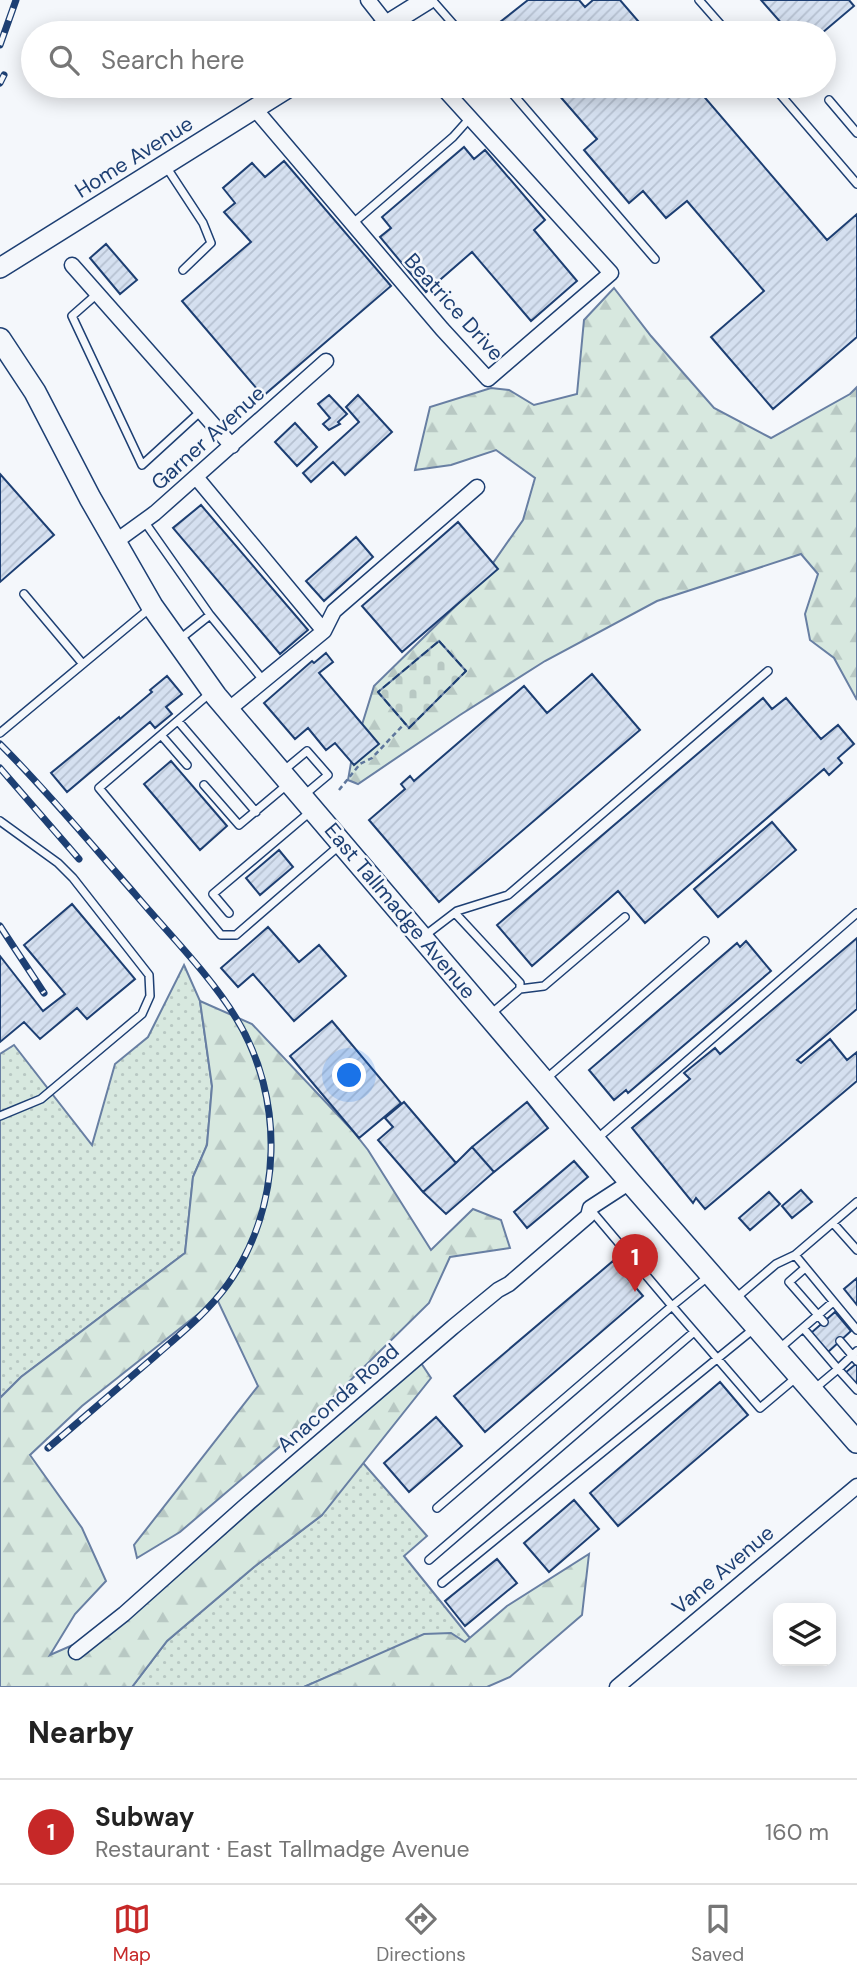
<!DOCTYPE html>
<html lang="en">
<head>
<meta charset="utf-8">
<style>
  body { margin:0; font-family:"DM Sans",sans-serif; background:#f2f2f2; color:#222 }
  .controls { position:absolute; right:21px; bottom:21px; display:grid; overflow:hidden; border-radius:14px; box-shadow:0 4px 18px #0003 }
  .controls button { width:63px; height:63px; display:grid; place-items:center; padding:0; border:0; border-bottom:2px solid #e0e0e0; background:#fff; color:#222; font:35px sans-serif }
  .you { position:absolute; left:350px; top:1076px; width:24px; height:24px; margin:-18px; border:5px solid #fff; border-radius:50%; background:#1a73e8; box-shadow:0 0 0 10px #1a73e833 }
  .badge { display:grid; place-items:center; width:46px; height:46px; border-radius:50%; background:#c62828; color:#fff; font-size:23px; font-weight:700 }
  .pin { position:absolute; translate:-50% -58px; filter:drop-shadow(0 2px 4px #0008) }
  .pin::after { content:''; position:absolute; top:37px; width:24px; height:21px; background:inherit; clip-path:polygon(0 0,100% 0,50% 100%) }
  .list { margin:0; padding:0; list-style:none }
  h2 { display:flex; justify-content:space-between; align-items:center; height:91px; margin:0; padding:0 28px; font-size:30px }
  h2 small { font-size:23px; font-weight:400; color:#767676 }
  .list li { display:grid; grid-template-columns:46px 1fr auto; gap:21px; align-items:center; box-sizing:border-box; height:105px; padding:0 28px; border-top:2px solid #e0e0e0 }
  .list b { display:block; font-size:26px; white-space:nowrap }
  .list p { margin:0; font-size:23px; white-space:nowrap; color:#767676 }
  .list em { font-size:23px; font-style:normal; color:#767676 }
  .icon { flex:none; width:38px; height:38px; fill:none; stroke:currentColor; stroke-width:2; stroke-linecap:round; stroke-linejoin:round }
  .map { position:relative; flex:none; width:857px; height:1687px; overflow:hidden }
  .search { position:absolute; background:#fff; box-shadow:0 4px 18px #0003; left:21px; right:21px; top:21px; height:77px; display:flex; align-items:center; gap:18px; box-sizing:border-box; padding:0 24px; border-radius:38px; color:#767676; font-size:26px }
  .sheet { height:196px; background:#fff }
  nav { display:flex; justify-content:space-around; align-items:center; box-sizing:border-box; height:98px; border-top:2px solid #e0e0e0; background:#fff; font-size:19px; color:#767676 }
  nav a { display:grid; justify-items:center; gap:4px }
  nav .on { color:#c62828 }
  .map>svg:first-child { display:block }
  .green { fill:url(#green-dots); stroke:#687fa3; stroke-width:2 }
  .forest { fill:url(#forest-firs); stroke:#687fa3; stroke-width:2 }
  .cemetery { fill:url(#cemetery-stones); stroke:#687fa3; stroke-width:2 }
  .building { fill:url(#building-hatch); stroke:#1d3f73; stroke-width:2 }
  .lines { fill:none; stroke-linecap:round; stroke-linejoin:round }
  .lane-casing { stroke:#1d3f73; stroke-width:10 }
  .street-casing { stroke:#1d3f73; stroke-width:17 }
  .secondary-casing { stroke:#1d3f73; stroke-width:22 }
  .primary-casing { stroke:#1d3f73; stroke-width:24 }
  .path { stroke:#5e769c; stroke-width:2.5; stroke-dasharray:5 3.5; stroke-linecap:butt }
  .lane { stroke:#f4f7fb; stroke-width:7 }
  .street { stroke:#f4f7fb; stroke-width:14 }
  .secondary { stroke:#f4f7fb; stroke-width:19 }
  .primary { stroke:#f4f7fb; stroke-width:21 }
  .rail-casing { stroke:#1d3f73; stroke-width:7 }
  .rail { stroke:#f4f7fb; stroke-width:4.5; stroke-dasharray:13; stroke-linecap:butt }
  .fence { stroke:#1d3f73; stroke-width:2; stroke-dasharray:9 3.5; stroke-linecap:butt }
  .labels { text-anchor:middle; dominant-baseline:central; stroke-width:5; stroke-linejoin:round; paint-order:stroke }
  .street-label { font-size:21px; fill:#1d3f73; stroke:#f4f7fb }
</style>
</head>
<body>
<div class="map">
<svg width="857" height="1687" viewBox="0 0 857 1687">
  <defs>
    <pattern id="green-dots" width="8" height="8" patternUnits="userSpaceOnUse" patternTransform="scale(1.75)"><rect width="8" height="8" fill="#d7e8df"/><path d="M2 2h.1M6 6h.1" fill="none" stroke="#b8c8c3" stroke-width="1.8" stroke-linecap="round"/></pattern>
    <pattern id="forest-firs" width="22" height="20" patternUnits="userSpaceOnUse" patternTransform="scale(1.75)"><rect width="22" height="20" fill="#d7e8df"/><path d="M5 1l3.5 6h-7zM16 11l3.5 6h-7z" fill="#b8c8c3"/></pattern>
    <pattern id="cemetery-stones" width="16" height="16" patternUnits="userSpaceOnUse" patternTransform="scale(1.75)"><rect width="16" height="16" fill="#d7e8df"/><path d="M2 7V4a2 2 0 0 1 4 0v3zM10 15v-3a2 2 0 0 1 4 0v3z" fill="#b8c8c3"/></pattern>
    <pattern id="building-hatch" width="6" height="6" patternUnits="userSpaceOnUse" patternTransform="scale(1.75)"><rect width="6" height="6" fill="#d5e0f0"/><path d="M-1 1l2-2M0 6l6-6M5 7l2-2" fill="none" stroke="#b6c1d1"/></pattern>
  </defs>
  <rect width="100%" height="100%" fill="#f4f7fb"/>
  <path class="green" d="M184 965 200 1001 212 1086 207 1145 193 1177 185 1253 21 1377 0 1398V1054L14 1045 92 1145 115 1064 148 1037Z
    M350 1448 427 1536 404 1556 470 1638 465 1643 351 1667 304 1687H132L167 1641 254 1567 322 1515Z"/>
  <path class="forest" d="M614 288 651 336 714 408 771 438 850 394 857 387V700L834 658 810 640 805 614 818 574 801 554 657 601 545 661 460 715 358 784 348 780 352 757 374 686 479 583 523 520 535 478 496 450 451 465 415 470 430 407 491 388 509 390 534 405 577 394 584 320Z
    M200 1001 252 1024 352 1130 368 1150 431 1250 473 1209 501 1220 510 1248 450 1257 429 1303 305 1425 180 1532 137 1558 134 1545 258 1386 217 1299 82 1406 30 1455 82 1528 106 1581 75 1614 50 1655 121 1624 421 1363 431 1378 322 1515 254 1567 167 1641 132 1687H0V1398L21 1377 185 1253 193 1177 207 1145 212 1086Z
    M589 1554 582 1615 510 1677 487 1687H304L424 1634 451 1633 465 1642 507 1606Z"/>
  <path class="cemetery" d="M439 641 466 671 409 728 378 692Z"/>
  <path class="building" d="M528 0H579L585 7 593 0H620L644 28 649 23 658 33H501L495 26Z
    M761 0H849L854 6 822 33H790Z
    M551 86H695L827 240 857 214V337L773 409 711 337 764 291 687 201 666 218 643 191 629 203 584 150 597 139Z
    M464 147 474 159 485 150 545 220 534 230 577 281 531 321 472 252 426 292 380 237 391 228 382 217Z
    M284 161 391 286 263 396 182 301 251 242 224 212 235 203 223 188 252 163 265 177Z
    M106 244 137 280 120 294 90 258Z
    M329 395 347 414 338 422 340 424 329 430 323 424 330 418 318 404Z
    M358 395 392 432 345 475 333 462 311 482 303 473 359 422 346 407Z
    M295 423 317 447 297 466 275 442Z
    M0 474 54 535 0 582Z
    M201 505 308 630 280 654 173 528Z
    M458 522 498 569 402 652 362 606Z
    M356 537 373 557 324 601 306 581Z
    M326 653 333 662 319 673 379 744 354 765 335 743 326 750 308 728 295 739 264 703 312 661 314 663Z
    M592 674 640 730 439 902 369 820 405 789 401 784 410 776 414 781 524 686 547 713Z
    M167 676 182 694 166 707 172 714 155 728 150 722 67 792 51 773 119 717 120 719 152 692 150 690Z
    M763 698 772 709 786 698 821 739 838 725 854 744 838 758 842 763 829 775 824 769 645 923 618 891 532 966 497 925Z
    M171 761 227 826 200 850 144 784Z
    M772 822 796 850 718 917 694 889Z
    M279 850 293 867 260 895 246 878Z
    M72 904 135 979 87 1019 77 1008 40 1039 24 1022 0 1042V956L43 1011 65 994 24 945Z
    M268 927 299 962 319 945 346 976 294 1021 253 974 238 987 221 968Z
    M857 938V1009L797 1060 801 1063 830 1039 847 1060 857 1052V1081L705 1209 696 1198 693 1203 632 1128 690 1079 684 1073 715 1048 720 1054Z
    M746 941 771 971 628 1093 626 1090 614 1100 589 1070 737 943 740 947Z
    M332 1021 401 1103 359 1138 290 1056Z
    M404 1102 456 1163 423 1192 378 1140 393 1127 385 1118Z
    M527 1102 548 1128 494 1172 472 1147Z
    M472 1147 494 1172 446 1214 423 1192 456 1163Z
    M574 1161 588 1177 527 1228 514 1212Z
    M801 1190 812 1202 792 1218 782 1206Z
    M769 1192 780 1204 750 1230 739 1218Z
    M613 1261 643 1296 485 1432 454 1396Z
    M857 1278V1305L844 1289Z
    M835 1312 851 1331 828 1352 811 1333Z
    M857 1363V1387L845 1373Z
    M720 1382 748 1415 618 1526 590 1493Z
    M436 1417 462 1446 409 1492 384 1463Z
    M574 1500 599 1529 549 1572 524 1543Z
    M497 1559 517 1583 465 1626 445 1601Z"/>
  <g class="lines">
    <defs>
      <path id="lane" d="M432 0 461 33
        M699 0 728 33
        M506 86 655 259
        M773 86 857 184
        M829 100 857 133
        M165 165 203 223 211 243 183 270
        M352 224 453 137 470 118
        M97 294 72 316 142 465 201 411
        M144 521 210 615 263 680
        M24 594 82 663
        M180 639 210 615
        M209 694 99 788 221 935H236L340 845
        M178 721 256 812
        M0 733 149 609
        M161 735 187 765
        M283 771 307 751 328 775 303 796
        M204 785 239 825 288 784
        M0 821 58 863 73 878 149 975 150 996 142 1014 41 1099 0 1116
        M229 913 213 894 310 812
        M455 913 520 983V989L492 1013
        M423 937 457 911 508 895 768 671
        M520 989 544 986 625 917
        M547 1078 705 941
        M598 1138 857 913
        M833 1223 857 1250
        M795 1255 857 1330
        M805 1268 789 1282 824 1322
        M710 1275 672 1306 760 1408 798 1376
        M736 1298 776 1264 795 1255 857 1202
        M803 1328 833 1302
        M840 1341 857 1361
        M780 1348 803 1328 838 1369 813 1390
        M857 1351 838 1369 857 1390
        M437 1508 672 1306 590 1209
        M429 1560 694 1332
        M442 1583 756 1327"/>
      <path id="street" d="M368 0 394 33
        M255 109 442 329 488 379 611 273 441 86
        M72 265 232 446
        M196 477 324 631
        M115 542 155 513 326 361
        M228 710 324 631 334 611 477 487
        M76 1652 124 1614 245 1506 453 1327 498 1290 509 1284 588 1216 590 1208 630 1182
        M617 1687 857 1486"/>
      <path id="secondary" d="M374 33 427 0
        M0 268 291 86"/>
      <path id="primary" d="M0 339 35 392 90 498 152 606 216 696 630 1182 857 1442"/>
    </defs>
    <use href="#lane" class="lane-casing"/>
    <use href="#street" class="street-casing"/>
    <use href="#secondary" class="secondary-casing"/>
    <use href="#primary" class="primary-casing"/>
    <path class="path" d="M339 790 360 764 372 758 405 723"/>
    <use href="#lane" class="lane"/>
    <use href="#street" class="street"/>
    <use href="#secondary" class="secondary"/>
    <use href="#primary" class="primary"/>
    <defs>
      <path id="rail" d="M0 45 16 0
        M0 83 4 75
        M0 744C48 792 91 844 135 894 167 932 211 976 236 1018 285 1098 283 1206 228 1284 207 1313 180 1334 153 1358 118 1388 83 1418 48 1448
        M0 768 79 859
        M0 926 44 993"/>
    </defs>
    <use href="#rail" class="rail-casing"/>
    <use href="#rail" class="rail"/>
    <path class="fence" d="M439 641 466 671 409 728 378 692Z"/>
  </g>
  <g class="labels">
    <g class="street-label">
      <text transform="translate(134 157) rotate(-32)">Home Avenue</text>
      <text transform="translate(454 307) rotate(48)">Beatrice Drive</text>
      <text transform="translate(208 438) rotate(-42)">Garner Avenue</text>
      <text transform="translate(400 911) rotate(50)">East Tallmadge Avenue</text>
      <text transform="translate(338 1398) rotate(-41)">Anaconda Road</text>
      <text transform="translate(723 1570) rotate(-40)">Vane Avenue</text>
    </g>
  </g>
</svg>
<div class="controls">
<button><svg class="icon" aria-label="layers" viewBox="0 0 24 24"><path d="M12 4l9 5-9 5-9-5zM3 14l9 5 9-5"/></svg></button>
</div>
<div class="you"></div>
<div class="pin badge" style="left:635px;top:1292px">1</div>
<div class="search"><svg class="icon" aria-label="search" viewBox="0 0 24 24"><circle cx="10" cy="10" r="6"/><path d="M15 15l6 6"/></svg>Search here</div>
</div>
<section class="sheet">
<h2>Nearby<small></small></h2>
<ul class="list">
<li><span class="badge">1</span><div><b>Subway</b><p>Restaurant · East Tallmadge Avenue</p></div><em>160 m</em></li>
</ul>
</section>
<nav>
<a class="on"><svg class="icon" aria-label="map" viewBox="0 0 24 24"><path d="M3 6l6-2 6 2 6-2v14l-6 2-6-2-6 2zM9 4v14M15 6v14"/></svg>Map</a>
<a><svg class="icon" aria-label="directions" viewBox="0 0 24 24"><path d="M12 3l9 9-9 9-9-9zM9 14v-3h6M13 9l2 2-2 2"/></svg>Directions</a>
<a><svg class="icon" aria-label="saved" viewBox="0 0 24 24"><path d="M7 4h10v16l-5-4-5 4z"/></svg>Saved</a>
</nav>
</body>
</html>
